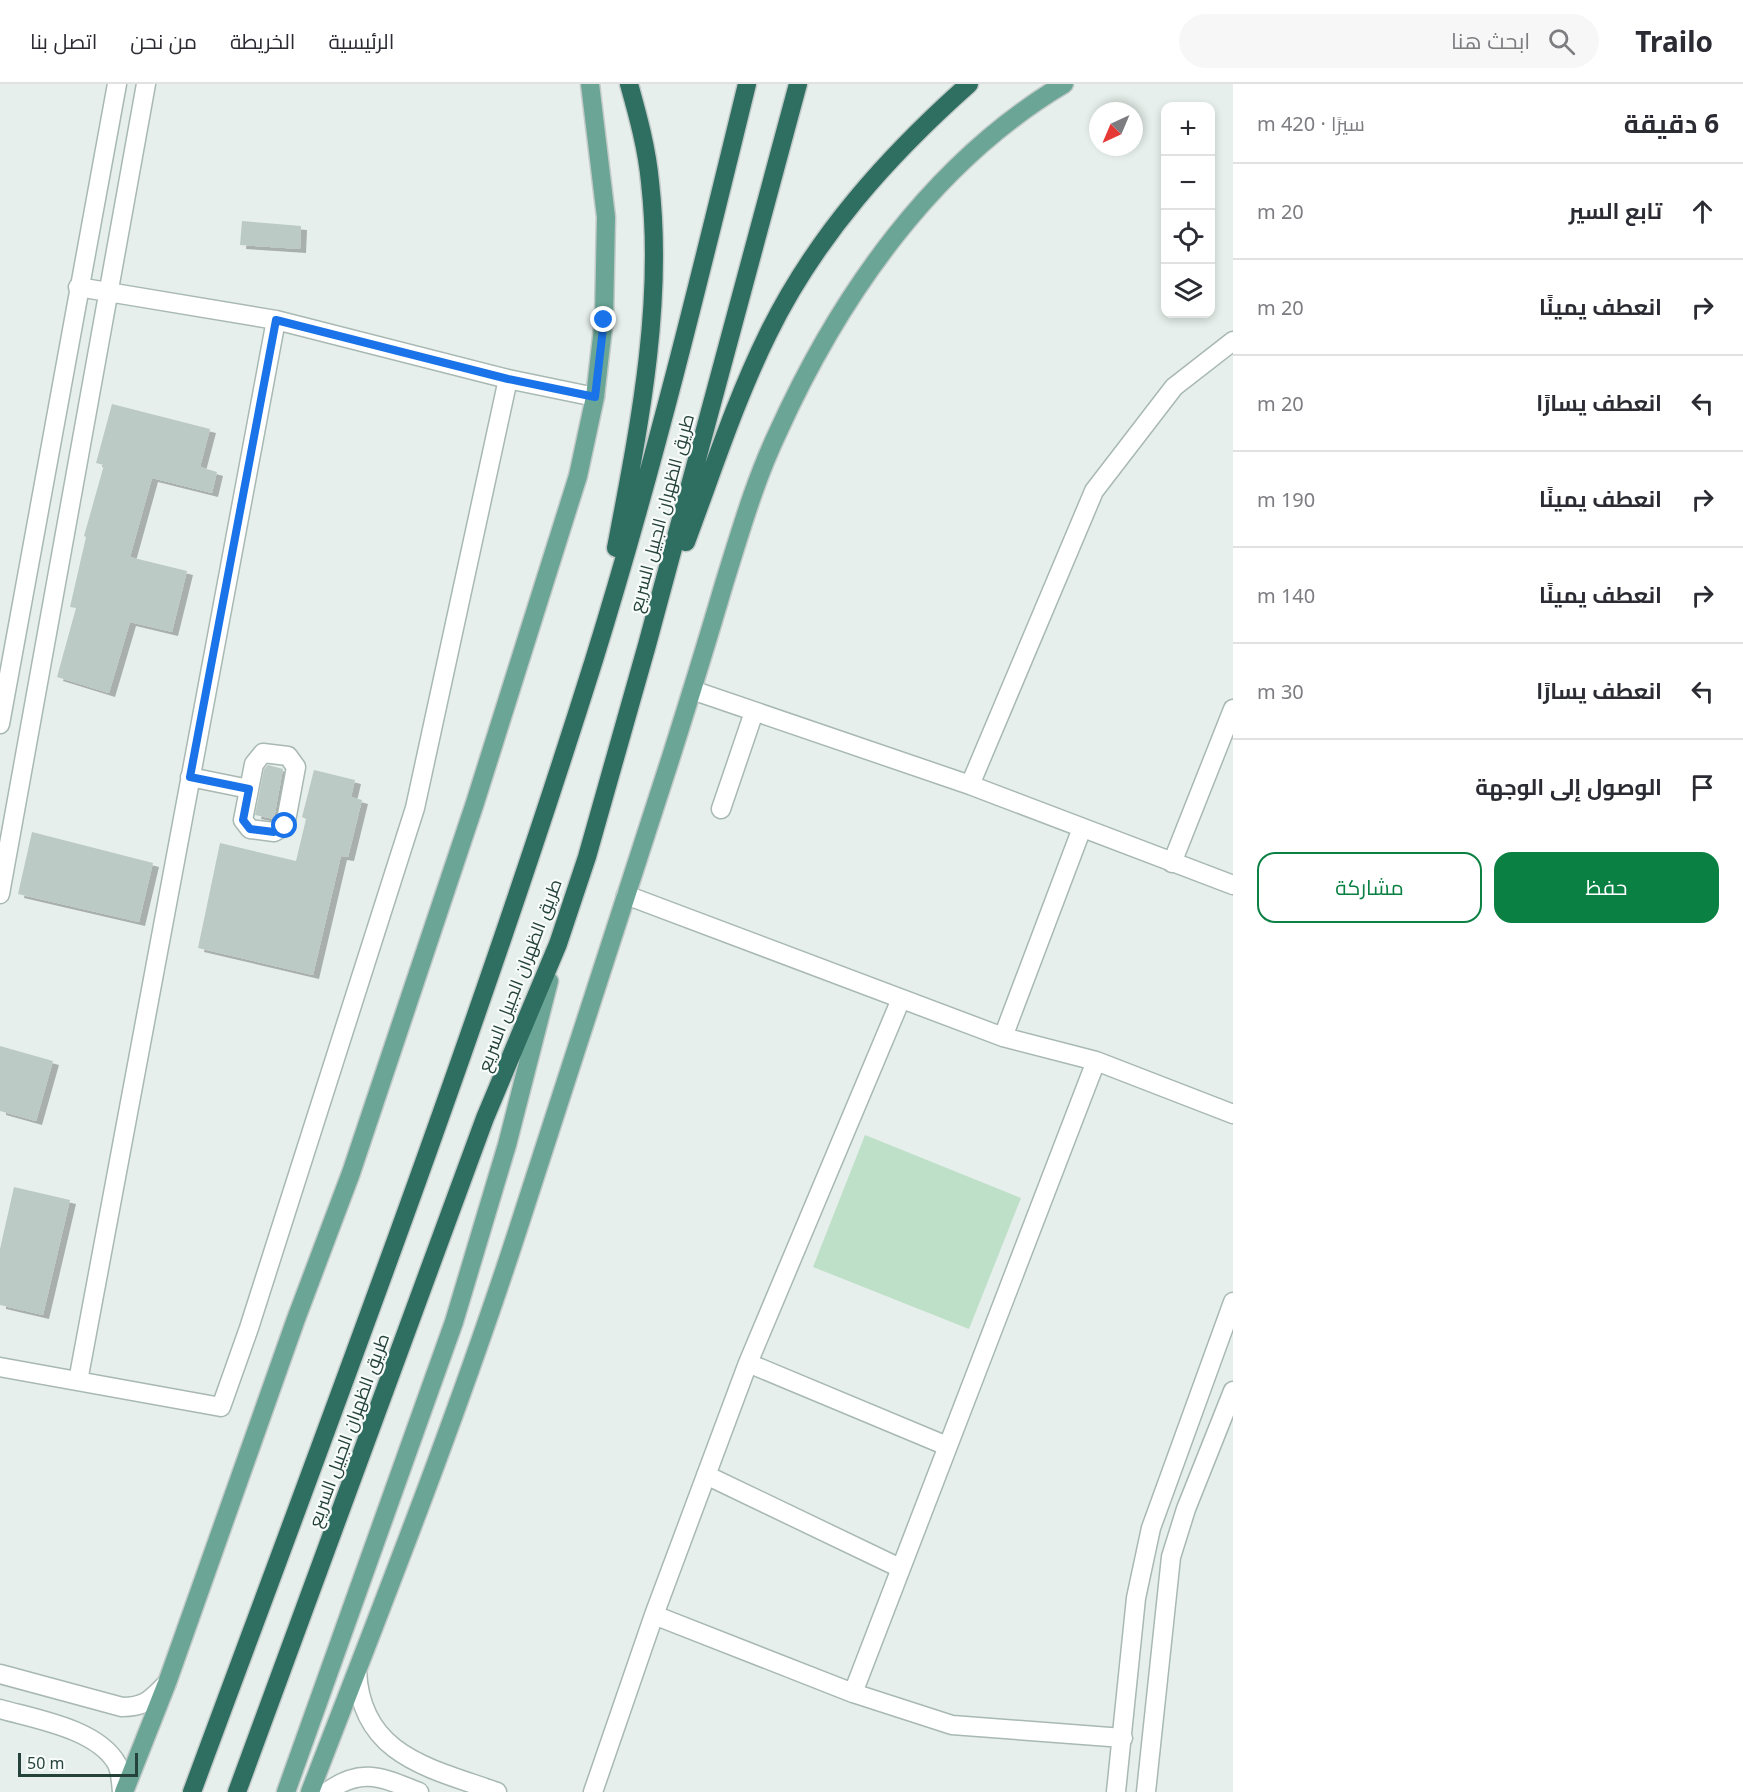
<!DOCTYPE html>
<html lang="ar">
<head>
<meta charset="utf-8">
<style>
  body { margin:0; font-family:"Noto Sans",Cairo,sans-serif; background:#f7f7f7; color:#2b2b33; direction:rtl }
  .controls { position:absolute; right:18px; top:18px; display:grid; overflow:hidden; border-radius:12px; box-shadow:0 3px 9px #0003 }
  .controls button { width:54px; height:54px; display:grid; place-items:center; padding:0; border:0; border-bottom:2px solid #e1e1e2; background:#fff; color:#2b2b33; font:30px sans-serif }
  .compass { position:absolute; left:1089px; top:18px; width:54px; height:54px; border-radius:50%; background:#fff; box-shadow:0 3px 9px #0003; rotate:224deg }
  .scale { position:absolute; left:18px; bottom:15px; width:120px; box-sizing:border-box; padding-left:6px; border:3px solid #24423a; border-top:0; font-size:16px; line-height:21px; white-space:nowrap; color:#24423a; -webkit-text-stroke:4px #f7fbf9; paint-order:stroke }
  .stop { position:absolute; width:18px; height:18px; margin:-14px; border:4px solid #1a73e8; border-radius:50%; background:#fff }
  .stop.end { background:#1a73e8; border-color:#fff; box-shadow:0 2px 6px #0008 }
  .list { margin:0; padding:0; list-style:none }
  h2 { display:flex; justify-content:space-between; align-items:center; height:78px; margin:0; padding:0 24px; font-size:26px }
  h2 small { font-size:20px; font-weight:400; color:#7c7c81 }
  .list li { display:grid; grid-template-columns:39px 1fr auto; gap:18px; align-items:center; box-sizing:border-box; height:96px; padding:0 24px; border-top:2px solid #e1e1e2 }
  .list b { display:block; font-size:22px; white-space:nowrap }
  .list em { font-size:20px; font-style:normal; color:#7c7c81 }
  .actions { display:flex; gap:12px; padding:18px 24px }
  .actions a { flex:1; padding:14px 0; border:2px solid #0b8043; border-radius:18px; text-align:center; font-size:21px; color:#0b8043 }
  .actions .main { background:#0b8043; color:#fff }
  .icon { flex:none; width:33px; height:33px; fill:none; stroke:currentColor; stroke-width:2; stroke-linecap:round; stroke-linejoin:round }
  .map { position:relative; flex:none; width:1233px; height:1708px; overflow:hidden; direction:ltr }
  header { display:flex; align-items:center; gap:36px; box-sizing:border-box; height:84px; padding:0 30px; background:#fff; border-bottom:2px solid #e1e1e2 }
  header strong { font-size:28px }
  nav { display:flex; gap:33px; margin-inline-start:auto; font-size:21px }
  .search { width:420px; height:54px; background:#f7f7f7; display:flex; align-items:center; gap:15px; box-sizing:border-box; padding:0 21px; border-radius:33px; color:#7c7c81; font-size:22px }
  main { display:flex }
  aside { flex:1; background:#fff }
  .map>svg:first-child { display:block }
  .green { fill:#bfe0c8 }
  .building { fill:#bbcac4; filter:url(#shadow) }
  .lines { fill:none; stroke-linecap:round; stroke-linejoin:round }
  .minor-casing { stroke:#a8b8b2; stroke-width:21 }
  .major-casing { stroke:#c2cac8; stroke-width:21 }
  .highway-casing { stroke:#c2cac8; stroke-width:21 }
  .minor { stroke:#fff; stroke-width:18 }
  .major { stroke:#6aa596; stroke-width:18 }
  .highway { stroke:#2f6f62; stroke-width:18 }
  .route { stroke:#1a73e8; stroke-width:8 }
  .labels { text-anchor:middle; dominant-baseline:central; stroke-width:4.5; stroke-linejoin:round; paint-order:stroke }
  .street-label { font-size:18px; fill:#24423a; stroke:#f7fbf9 }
</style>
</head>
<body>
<header>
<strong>Trailo</strong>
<div class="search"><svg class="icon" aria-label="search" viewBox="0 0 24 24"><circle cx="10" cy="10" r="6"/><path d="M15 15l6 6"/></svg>ابحث هنا</div>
<nav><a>الرئيسية</a><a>الخريطة</a><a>من نحن</a><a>اتصل بنا</a></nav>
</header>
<main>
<aside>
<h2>6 دقيقة<small>سيرًا · 420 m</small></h2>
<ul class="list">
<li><svg class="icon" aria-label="ahead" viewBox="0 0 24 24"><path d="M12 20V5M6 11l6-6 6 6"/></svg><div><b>تابع السير</b></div><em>20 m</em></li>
<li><svg class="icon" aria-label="right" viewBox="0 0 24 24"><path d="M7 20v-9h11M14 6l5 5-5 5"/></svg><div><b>انعطف يمينًا</b></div><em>20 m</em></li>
<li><svg class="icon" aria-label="left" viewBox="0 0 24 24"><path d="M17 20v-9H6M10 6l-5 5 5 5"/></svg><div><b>انعطف يسارًا</b></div><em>20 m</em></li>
<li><svg class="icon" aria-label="right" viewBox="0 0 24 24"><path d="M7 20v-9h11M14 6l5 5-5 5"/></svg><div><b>انعطف يمينًا</b></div><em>190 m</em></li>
<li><svg class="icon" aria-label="right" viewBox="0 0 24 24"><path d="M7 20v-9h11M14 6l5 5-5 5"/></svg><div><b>انعطف يمينًا</b></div><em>140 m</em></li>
<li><svg class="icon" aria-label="left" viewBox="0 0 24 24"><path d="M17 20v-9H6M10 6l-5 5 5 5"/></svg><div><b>انعطف يسارًا</b></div><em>30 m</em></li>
<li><svg class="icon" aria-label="arrive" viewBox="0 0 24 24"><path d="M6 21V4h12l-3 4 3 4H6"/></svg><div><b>الوصول إلى الوجهة</b></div></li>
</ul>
<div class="actions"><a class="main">حفظ</a><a>مشاركة</a></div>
</aside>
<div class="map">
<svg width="1233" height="1708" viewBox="0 0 1233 1708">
  <defs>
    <filter id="shadow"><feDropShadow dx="6" dy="4" stdDeviation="0" flood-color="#0004"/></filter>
  </defs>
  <rect width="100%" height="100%" fill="#e6efeb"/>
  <path class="green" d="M865 1051 1021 1114 969 1245 813 1183Z"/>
  <path class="building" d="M242 137 301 142 300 165 240 161Z
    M112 320 210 345 200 383 217 388 212 409 152 394 130 473 187 487 172 548 130 538 109 609 57 593 76 524 70 523 86 453 84 452 104 381 96 379Z
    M268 681 283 685 274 735 255 731 264 685Z
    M314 686 355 696 351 713 362 716 348 773 341 772 313 891 198 864 220 759 296 777 306 735 302 733Z
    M32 748 153 779 139 838 18 810Z
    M0 962 53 977 36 1037 0 1027Z
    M14 1103 70 1116 43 1231 0 1221V1165Z"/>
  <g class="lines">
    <defs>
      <path id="minor" d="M508 295 595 313
        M692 606 970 701 1233 801
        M0 640 117 0
        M263 669 288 672 296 683 285 742 274 748 250 745 243 736 254 680Z
        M190 693 249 705
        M970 701 1094 407 1174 303 1233 257
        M721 725 754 628
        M1172 779 1233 625
        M0 810 146 0
        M626 811 1003 953 1096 977 1233 1030
        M1003 953 1082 744
        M748 1279 947 1362
        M0 1283 221 1323 249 1244 415 724 508 295 276 236 78 203
        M78 1297 276 236
        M706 1391 900 1484
        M654 1531 853 1609 952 1641 1123 1654
        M357 1587C361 1672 430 1684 497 1708
        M0 1590 122 1623C146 1623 151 1615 167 1599
        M853 1609 1096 977
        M0 1625C35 1635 98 1645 117 1680 121 1689 121 1699 122 1708
        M327 1708C362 1682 383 1694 419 1708
        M593 1708 654 1531 748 1279 901 915
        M1116 1708 1136 1514 1151 1444 1233 1218
        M1146 1708 1171 1473 1186 1425 1233 1307"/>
      <path id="major" d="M124 1708 167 1599 296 1235 351 1089 475 719 578 392 595 313 604 235 606 133 590 0
        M286 1708 454 1238 507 1061 549 897
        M310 1708C383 1519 459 1328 521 1136 571 982 621 828 671 673 689 616 707 558 724 500 740 449 755 396 778 348 840 211 933 78 1064 0"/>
      <path id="highway" d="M686 458C712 389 735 317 768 250 816 152 888 72 969 0
        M616 464C639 343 664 221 650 98 647 65 638 32 629 0
        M192 1708C331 1333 474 958 594 576 653 386 700 193 747 0
        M237 1708 485 1034 558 860 587 773 647 561 798 0"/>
    </defs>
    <use href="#minor" class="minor-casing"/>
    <use href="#major" class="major-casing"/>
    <use href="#highway" class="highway-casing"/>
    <use href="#minor" class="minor"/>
    <use href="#major" class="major"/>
    <use href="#highway" class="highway"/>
  </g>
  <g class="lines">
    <path class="route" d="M285 742 274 748 250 745 243 736 249 705 190 693 276 236 508 295 595 313 604 236"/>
  </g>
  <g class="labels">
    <g class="street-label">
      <text transform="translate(661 429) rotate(-75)">طريق الظهران الجبيل السريع</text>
      <text transform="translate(519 891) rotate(-69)">طريق الظهران الجبيل السريع</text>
      <text transform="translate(348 1346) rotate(-70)">طريق الظهران الجبيل السريع</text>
    </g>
  </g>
</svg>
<div class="controls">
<button>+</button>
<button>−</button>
<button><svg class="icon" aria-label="locate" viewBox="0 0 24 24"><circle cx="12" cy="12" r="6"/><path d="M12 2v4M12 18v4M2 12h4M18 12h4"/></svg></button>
<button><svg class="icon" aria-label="layers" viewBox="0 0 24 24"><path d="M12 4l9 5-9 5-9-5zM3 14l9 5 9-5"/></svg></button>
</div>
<svg class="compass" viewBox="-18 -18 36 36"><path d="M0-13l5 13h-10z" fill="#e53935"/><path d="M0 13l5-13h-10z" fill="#7c7c81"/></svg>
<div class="scale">50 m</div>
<div class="stop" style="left:285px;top:742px"></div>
<div class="stop end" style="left:604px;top:236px"></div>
</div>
</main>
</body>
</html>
